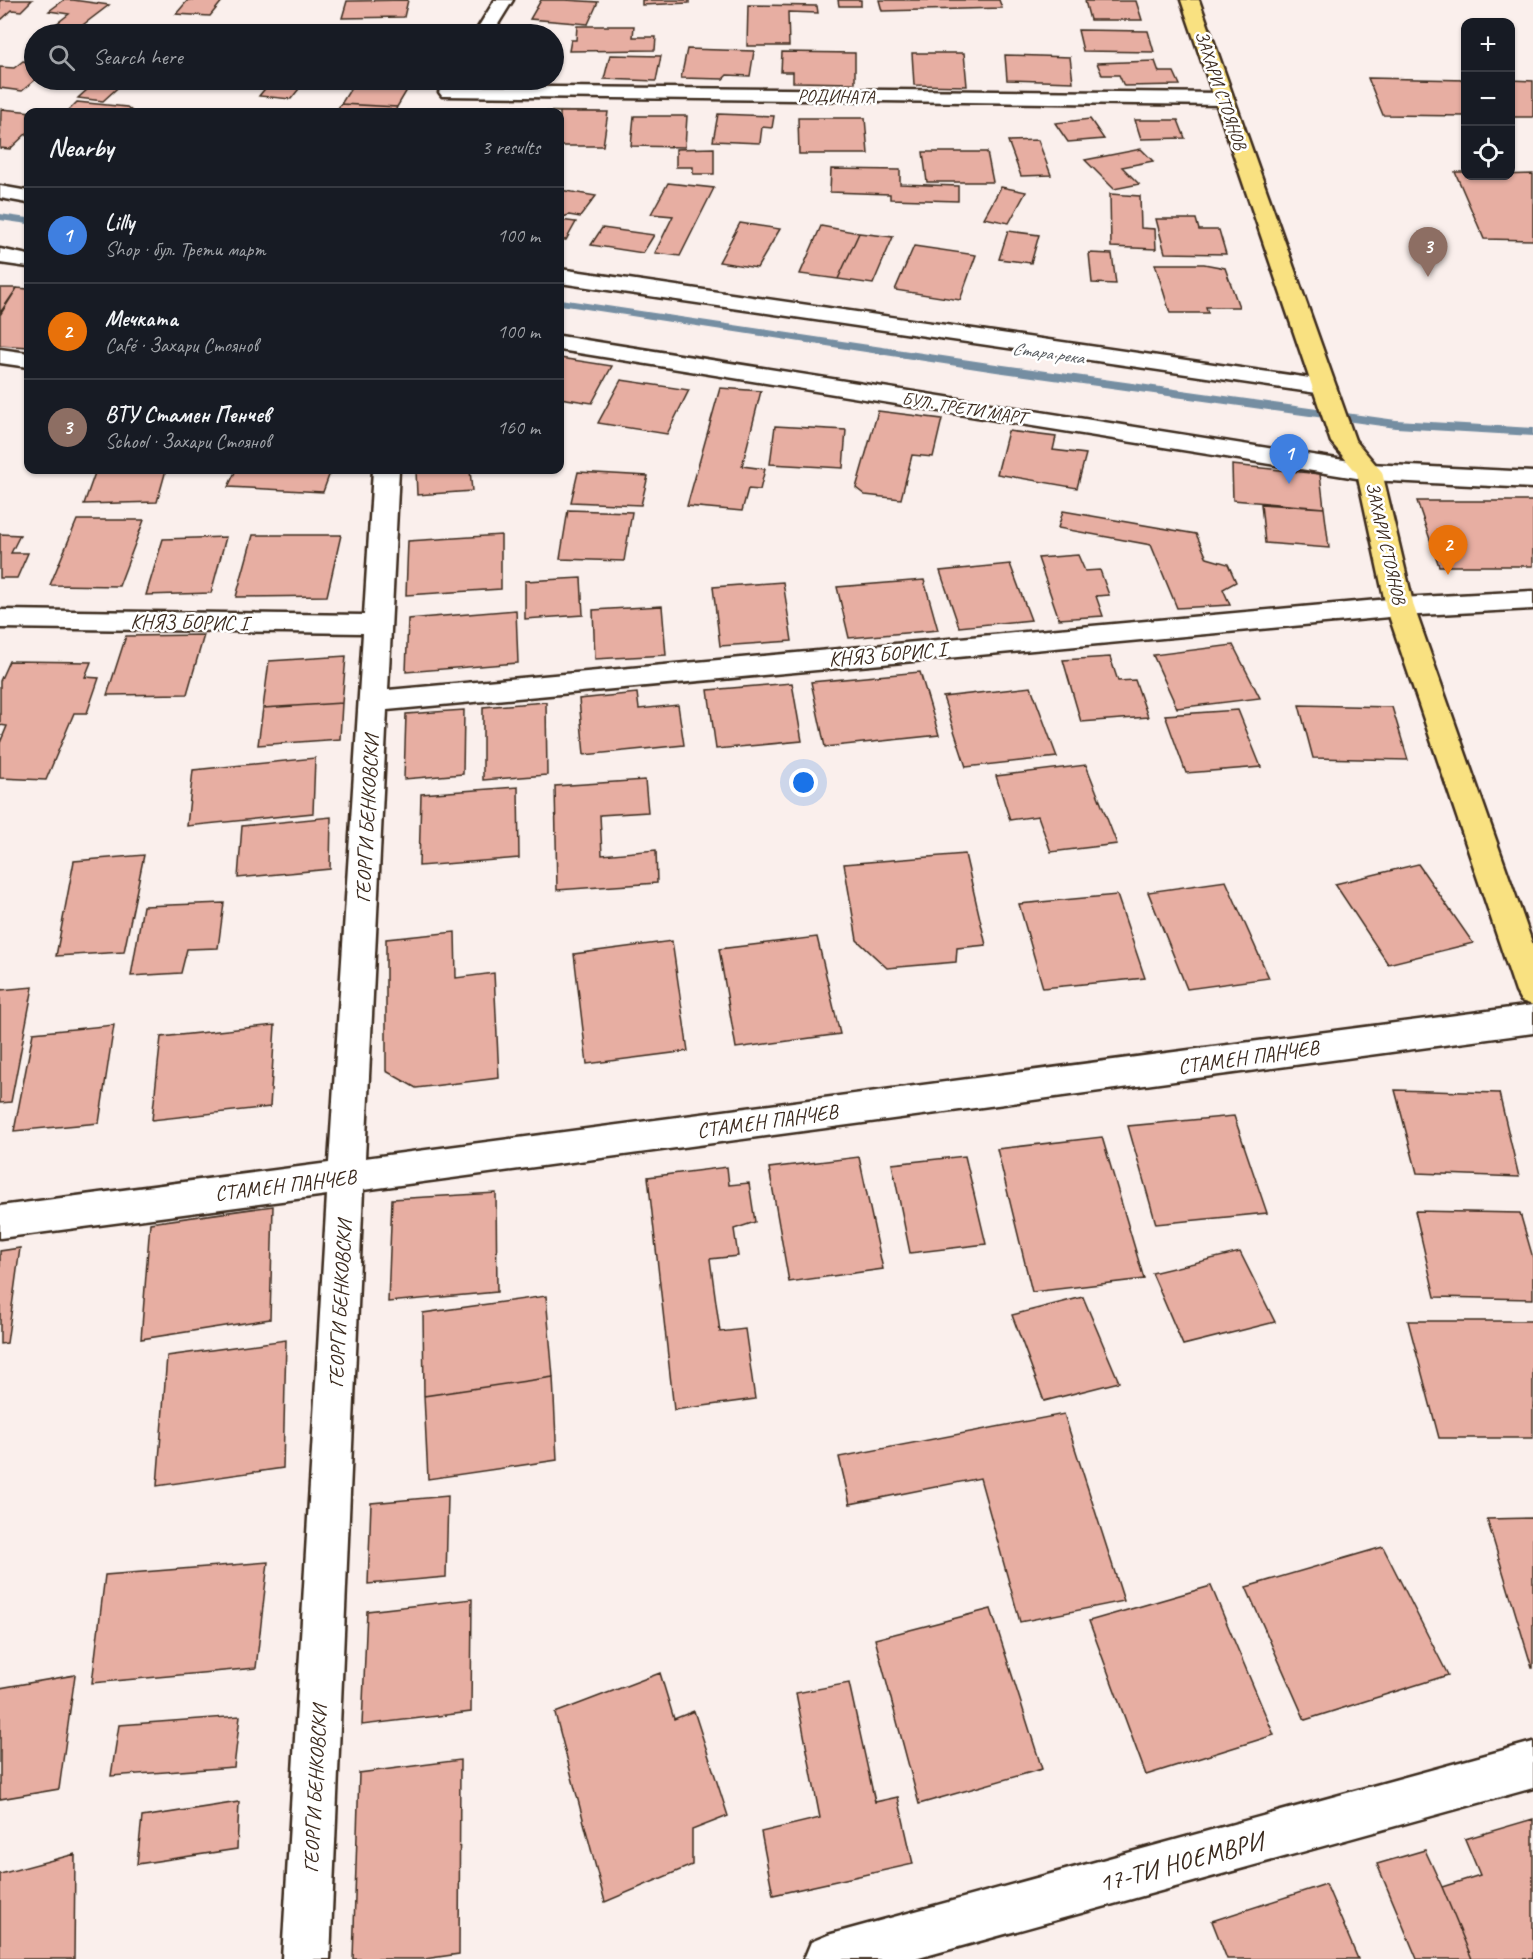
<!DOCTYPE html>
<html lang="en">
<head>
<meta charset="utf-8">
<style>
  body { margin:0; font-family:Caveat,sans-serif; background:#242831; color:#f1f3f6 }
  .controls { position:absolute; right:18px; top:18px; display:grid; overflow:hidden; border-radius:12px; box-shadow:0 2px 4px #0004 }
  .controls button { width:54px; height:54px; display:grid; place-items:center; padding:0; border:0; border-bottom:2px solid #363941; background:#171b24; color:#f1f3f6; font:30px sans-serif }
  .you { position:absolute; left:804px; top:783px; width:21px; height:21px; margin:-15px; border:4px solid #fff; border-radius:50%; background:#1a73e8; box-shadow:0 0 0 9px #1a73e833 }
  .badge { display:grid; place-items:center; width:39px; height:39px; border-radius:50%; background:#0b8043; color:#fff; font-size:20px; font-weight:700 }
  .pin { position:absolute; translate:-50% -50px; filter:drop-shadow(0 2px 3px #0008) }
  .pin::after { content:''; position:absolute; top:32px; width:21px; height:18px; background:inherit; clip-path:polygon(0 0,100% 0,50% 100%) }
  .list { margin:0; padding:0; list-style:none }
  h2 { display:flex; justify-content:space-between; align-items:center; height:78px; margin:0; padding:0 24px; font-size:26px }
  h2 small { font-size:20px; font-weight:400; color:#9ea1a6 }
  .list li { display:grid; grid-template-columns:39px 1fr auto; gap:18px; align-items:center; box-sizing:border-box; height:96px; padding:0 24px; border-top:2px solid #363941 }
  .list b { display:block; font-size:22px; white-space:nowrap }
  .list p { margin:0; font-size:20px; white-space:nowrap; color:#9ea1a6 }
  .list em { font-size:20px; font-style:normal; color:#9ea1a6 }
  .icon { flex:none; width:33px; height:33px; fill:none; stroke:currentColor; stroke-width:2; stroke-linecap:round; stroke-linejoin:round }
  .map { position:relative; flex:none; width:1533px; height:1959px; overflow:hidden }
  .search { position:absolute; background:#171b24; box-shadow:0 2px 4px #0004; left:24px; top:24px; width:540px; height:66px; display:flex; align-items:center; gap:15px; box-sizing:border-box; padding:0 21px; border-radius:33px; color:#9ea1a6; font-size:22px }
  .panel { position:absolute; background:#171b24; box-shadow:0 2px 4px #0004; left:24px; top:108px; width:540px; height:366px; border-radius:12px }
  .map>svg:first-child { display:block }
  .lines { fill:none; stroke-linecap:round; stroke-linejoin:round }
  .stream { fill:#758ea2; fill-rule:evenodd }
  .building { fill:#e7aea2; stroke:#3b2a1e; stroke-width:1.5 }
  .service-casing { stroke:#3b2a1e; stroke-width:5 }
  .minor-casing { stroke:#3b2a1e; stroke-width:5 }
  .primary-casing { stroke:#3b2a1e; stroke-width:5 }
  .service { fill:#fff; fill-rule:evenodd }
  .minor { fill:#fff; fill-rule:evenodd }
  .primary { fill:#f9e181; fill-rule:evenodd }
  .labels { text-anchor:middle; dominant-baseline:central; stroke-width:5; stroke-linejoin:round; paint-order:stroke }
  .far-street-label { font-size:18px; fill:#3b2a1e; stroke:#fff }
  .far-water-label { font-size:18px; font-style:italic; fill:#585c60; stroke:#fff }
  .street-label { font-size:21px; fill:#3b2a1e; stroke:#fff }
  .near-street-label { font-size:26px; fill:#3b2a1e; stroke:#fff }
</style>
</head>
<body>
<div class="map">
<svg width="1533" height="1959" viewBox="0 0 1533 1959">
  <rect width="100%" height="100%" fill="#faefec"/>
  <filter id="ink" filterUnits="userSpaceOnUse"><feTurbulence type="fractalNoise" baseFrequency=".0167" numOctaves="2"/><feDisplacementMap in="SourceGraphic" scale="12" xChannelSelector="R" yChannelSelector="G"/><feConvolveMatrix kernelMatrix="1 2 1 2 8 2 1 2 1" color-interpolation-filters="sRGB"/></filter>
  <g filter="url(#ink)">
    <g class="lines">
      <path class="stream" d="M0 214 28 218V224L0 220Z
        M560 299 996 364 1396 420 1533 428V436L1396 428 996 372 560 305Z"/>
    </g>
    <path class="building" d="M0 0H32L21 11 12 10 2 19 0 18Z
      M64 0H73L109 5 71 34 47 31 69 14 49 11Z
      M188 0H223L210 16 176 14Z
      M408 0 404 17 342 18 347 1Z
      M541 0H565L598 2 588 24 530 19Z
      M642 0H689V3L642 5Z
      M838 0H861V6H839Z
      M879 0H999L1002 8 882 11Z
      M1085 1H1136L1142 20H1090Z
      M748 5 817 6 818 13 788 12 789 46H747Z
      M577 26H634L633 37H656L655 50 569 51 571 40H576Z
      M1078 30 1148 31 1154 52 1083 51Z
      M687 49 754 51 750 76 727 75 723 79 681 78Z
      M782 52 855 53V83L793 82V72H781Z
      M912 53H964L967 86 914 85Z
      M610 55 661 56 656 81 604 79Z
      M1005 55 1070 57 1073 82 1007 80Z
      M23 61 34 63 35 80 22 91 0 88V67L14 68Z
      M1155 61 1159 72H1174L1180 85 1124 86 1119 75H1102L1097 63Z
      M1368 78 1466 80V116L1383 115Z
      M98 80H126L103 101 78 98Z
      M214 80H262L257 85Z
      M272 80H306L291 99 259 96Z
      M356 80H413L397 107 341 104Z
      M1510 80 1533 81V117H1510Z
      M77 102 127 107 133 112H67Z
      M341 104 397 107 395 112H335Z
      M1 109 33 112H28V132L10 149 0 148Z
      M484 111 608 112 603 146H560V112Z
      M718 114 774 116 772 128 762 127 760 143 713 141Z
      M634 116H687L685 147 631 146Z
      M798 118H865L868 154H799Z
      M1090 119 1104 139 1068 142 1055 123Z
      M1135 120H1178L1185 138 1141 139Z
      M1038 140 1051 175 1021 176 1008 141Z
      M714 148V174H693V167H676V149Z
      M1141 149 1153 161 1122 167 1139 184 1114 189 1085 160Z
      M923 152H987L993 182H927Z
      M831 169 900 170V184L958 186V201L890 199V194L830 192Z
      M1455 172H1466V176L1533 174V240L1484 239Z
      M668 183 714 188 680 256 655 253 673 216 651 214Z
      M1001 187 1026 192 1009 223 984 218Z
      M560 190 596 196 580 217 569 215 560 218Z
      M1110 194 1140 196 1141 228 1155 229 1156 249 1111 247Z
      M1156 219H1196L1199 230H1219L1226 254 1165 253Z
      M560 220 576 222 566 240H560Z
      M740 223 780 229 757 268 719 262Z
      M821 226 859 233 838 279 800 274Z
      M602 228 654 235 643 253 591 245Z
      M1008 231 1039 235 1031 263 999 259Z
      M859 233 893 237 873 284 838 279Z
      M914 246 976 255 960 300 895 290Z
      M1089 253 1112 254 1116 284 1092 283Z
      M1155 264H1204L1225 268 1239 307H1206L1208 313H1170Z
      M0 288H17L0 313Z
      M17 288 28 289V347L0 345V315Z
      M560 358 612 366 592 403 560 398Z
      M621 380 689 390 667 434 598 423Z
      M720 388 761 391 742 466 765 469 760 490 748 489 742 511 687 506Z
      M878 411 942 419 933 457 912 455 901 499 865 495 856 488Z
      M775 426 846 430 843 468 770 464Z
      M1008 431 1056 437 1053 450 1086 454 1077 488 997 474Z
      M1232 465 1320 474 1324 508 1233 500Z
      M96 470H166L157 502 84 504Z
      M236 470H331L323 492 228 487Z
      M416 470H470L472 491 417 495Z
      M578 472 648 476 641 505 571 502Z
      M1417 501H1533V566H1439Z
      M1261 504 1324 508 1329 548 1265 543Z
      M568 510 632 512 624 561 560 559Z
      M1063 511 1196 534 1207 558 1228 564 1236 582 1223 589 1230 605 1177 608 1151 545 1058 528Z
      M77 520H144L119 586 50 585Z
      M0 534 20 535 11 553H28L17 578H0Z
      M253 535H341L327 596 236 597Z
      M501 535V589L406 595 408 541Z
      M226 537 211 593 146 595 163 539Z
      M1078 555 1085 571 1100 570 1109 595 1096 596 1103 616 1059 619 1038 558Z
      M1010 564 1031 620 959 627 940 571Z
      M581 578 583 615 525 619V581Z
      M924 580 938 630 849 638 837 587Z
      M783 582 792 641 720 646 713 587Z
      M662 606 666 655 595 659 593 610Z
      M516 610 518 663 406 672 408 619Z
      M204 635 187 694 107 695 126 636Z
      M1233 645 1260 698 1177 708 1153 655Z
      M346 656 342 703 263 708 269 661Z
      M1110 657 1118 681 1135 680 1148 717 1081 722 1063 660Z
      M9 661 91 662 85 677 99 678 87 713H74L46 780 0 778V743L7 726 0 725V681Z
      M920 672 939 735 825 747 811 682Z
      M792 683 802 741 716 749 708 690Z
      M1031 687 1057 757 966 767 943 697Z
      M637 693 639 709 678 705 684 745 584 755 579 699Z
      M546 702 547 775 483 780V707Z
      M342 703 340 739 258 745 263 708Z
      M1299 705 1392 707 1408 760 1313 758Z
      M464 710 463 774 404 779 406 714Z
      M1238 710 1261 767 1186 773 1165 715Z
      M315 758 313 813 187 826 193 770Z
      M1086 765 1117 844 1051 852 1038 816 1010 820 996 776Z
      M645 780 648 812 600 815 602 855 656 850 657 883 557 890 555 786Z
      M518 787 519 858 419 866 421 794Z
      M331 817 330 869 238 878 242 826Z
      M965 854 986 945 957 948 956 962 887 968 857 940 844 864Z
      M144 855 124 952 56 956 74 861Z
      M1418 864 1473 943 1388 964 1335 884Z
      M1226 881 1269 978 1187 989 1148 892Z
      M1117 895 1145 978 1043 988 1019 904Z
      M224 903 218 948 187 949 181 973 131 976 143 906Z
      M455 932 456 978 494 973 499 1078 416 1088 386 1071V939Z
      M817 937 840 1034 736 1048 719 949Z
      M672 941 688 1051 587 1064 574 954Z
      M33 987 11 1102 0 1103V990Z
      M114 1025 99 1123 14 1131 33 1033Z
      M275 1025 270 1107 152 1120 161 1037Z
      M1395 1090 1499 1093 1519 1177 1417 1173Z
      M1234 1116 1267 1213 1156 1224 1128 1126Z
      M1102 1137 1144 1279 1032 1292 997 1149Z
      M965 1156 986 1244 910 1253 892 1164Z
      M859 1157 883 1269 789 1282 769 1168Z
      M727 1167 729 1185 749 1183 755 1222 734 1229 738 1256 710 1259 720 1332 745 1329 755 1399 674 1410 648 1177Z
      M496 1193 497 1292 388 1302 392 1199Z
      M273 1206 270 1319 141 1339 150 1223Z
      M1415 1211 1520 1213 1533 1258V1299L1435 1297Z
      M20 1248 7 1343 0 1344V1251Z
      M1240 1252 1275 1322 1183 1345 1152 1273Z
      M546 1296 553 1377 424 1396 423 1313Z
      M1083 1297 1119 1382 1044 1401 1012 1315Z
      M1408 1321H1533V1438H1439Z
      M286 1340 283 1468 157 1486 167 1356Z
      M553 1377 557 1460 428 1479 424 1396Z
      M1064 1414 1124 1601 1020 1622 980 1478 850 1504 839 1457Z
      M448 1496 446 1577 368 1584 371 1503Z
      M1533 1518V1668H1532L1487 1519Z
      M1383 1547 1448 1675 1305 1720 1246 1587Z
      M268 1562 256 1668 92 1683 105 1575Z
      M1211 1586 1274 1735 1146 1775 1089 1621Z
      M472 1599 471 1712 362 1725 367 1611Z
      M991 1609 1042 1769 919 1804 875 1639Z
      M660 1673 674 1719 694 1711 728 1816 692 1830V1865L605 1902 555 1713Z
      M75 1675 59 1789 0 1799V1688Z
      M849 1683 875 1802 898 1797 913 1864 773 1895 761 1832 820 1818 796 1693Z
      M240 1716 234 1767 111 1776 119 1725Z
      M460 1760 459 1954 424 1959H353L359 1773Z
      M239 1802 237 1849 137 1864 142 1817Z
      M1533 1819V1959H1472L1442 1887 1480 1875 1465 1839Z
      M1425 1850 1442 1887 1472 1959H1417L1377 1864Z
      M75 1854 74 1959H0V1874Z
      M1326 1884 1358 1959H1227L1212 1921Z"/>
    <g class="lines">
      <defs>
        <path id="service" d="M0 349 28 353V367L0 363Z"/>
        <path id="minor" d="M495 0H513L492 34H474Z
          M449 86 1224 93 1234 99 1224 105 442 96 439 92 442 88Z
          M0 186 28 191V203L0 198Z
          M0 249 28 255V267L0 263Z
          M560 269 1324 380 1332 382 1336 387 1332 392 1324 394 560 283Z
          M560 336 1369 464 1533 472V488L1369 480 560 350Z
          M373 470H399L388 690 1400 598 1533 591V609L1400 616 387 710 365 1158 1533 1005V1033L363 1190 330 1959H282L327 1195 0 1238V1206L329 1163 363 633 0 628V610L364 615Z
          M1533 1742V1788L915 1959H804L811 1942 828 1935Z"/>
        <path id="primary" d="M1181 0H1199L1355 440 1382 472 1414 607 1533 945V1005L1521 1001 1516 992 1386 607 1357 473 1331 442Z"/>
      </defs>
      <use href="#service" class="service-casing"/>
      <use href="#minor" class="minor-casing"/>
      <use href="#primary" class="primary-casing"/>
      <use href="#service" class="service"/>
      <use href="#minor" class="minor"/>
      <use href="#primary" class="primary"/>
    </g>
  </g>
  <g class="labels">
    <g class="far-street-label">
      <text transform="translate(1221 90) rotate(71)">ЗАХАРИ СТОЯНОВ</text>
      <text transform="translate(836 96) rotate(1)">РОДИНАТА</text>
      <text transform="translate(964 408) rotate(9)">БУЛ. ТРЕТИ МАРТ</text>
      <text transform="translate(1386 543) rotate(77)">ЗАХАРИ СТОЯНОВ</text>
    </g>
    <g class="far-water-label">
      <text transform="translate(1048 353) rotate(8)">Стара река</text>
    </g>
    <g class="street-label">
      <text transform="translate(189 622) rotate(1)">КНЯЗ БОРИС I</text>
      <text transform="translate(887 654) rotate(-5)">КНЯЗ БОРИС I</text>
      <text transform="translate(367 819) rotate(-87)">ГЕОРГИ БЕНКОВСКИ</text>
      <text transform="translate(1248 1057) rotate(-8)">СТАМЕН ПАНЧЕВ</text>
      <text transform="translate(767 1121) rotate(-8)">СТАМЕН ПАНЧЕВ</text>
      <text transform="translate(285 1185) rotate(-7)">СТАМЕН ПАНЧЕВ</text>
      <text transform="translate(340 1304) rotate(-87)">ГЕОРГИ БЕНКОВСКИ</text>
      <text transform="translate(315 1789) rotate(-87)">ГЕОРГИ БЕНКОВСКИ</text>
    </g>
    <g class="near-street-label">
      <text transform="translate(1181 1862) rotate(-15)">17-ТИ НОЕМВРИ</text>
    </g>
  </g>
</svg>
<div class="controls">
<button>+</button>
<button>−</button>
<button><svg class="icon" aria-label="locate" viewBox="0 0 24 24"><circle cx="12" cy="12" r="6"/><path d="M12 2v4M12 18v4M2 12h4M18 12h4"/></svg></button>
</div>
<div class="you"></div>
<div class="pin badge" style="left:1289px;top:484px;background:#3f7fe0">1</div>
<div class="pin badge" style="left:1448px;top:575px;background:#e8710a">2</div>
<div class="pin badge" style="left:1428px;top:277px;background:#8d6e63">3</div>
<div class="search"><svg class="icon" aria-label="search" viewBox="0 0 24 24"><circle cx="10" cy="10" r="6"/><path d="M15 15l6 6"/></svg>Search here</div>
<section class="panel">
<h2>Nearby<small>3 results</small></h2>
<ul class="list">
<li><span class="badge" style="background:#3f7fe0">1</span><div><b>Lilly</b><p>Shop · бул. Трети март</p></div><em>100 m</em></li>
<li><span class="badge" style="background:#e8710a">2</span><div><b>Мечката</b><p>Café · Захари Стоянов</p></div><em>100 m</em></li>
<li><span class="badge" style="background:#8d6e63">3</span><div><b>ВТУ Стамен Пенчев</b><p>School · Захари Стоянов</p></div><em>160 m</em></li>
</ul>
</section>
</div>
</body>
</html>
